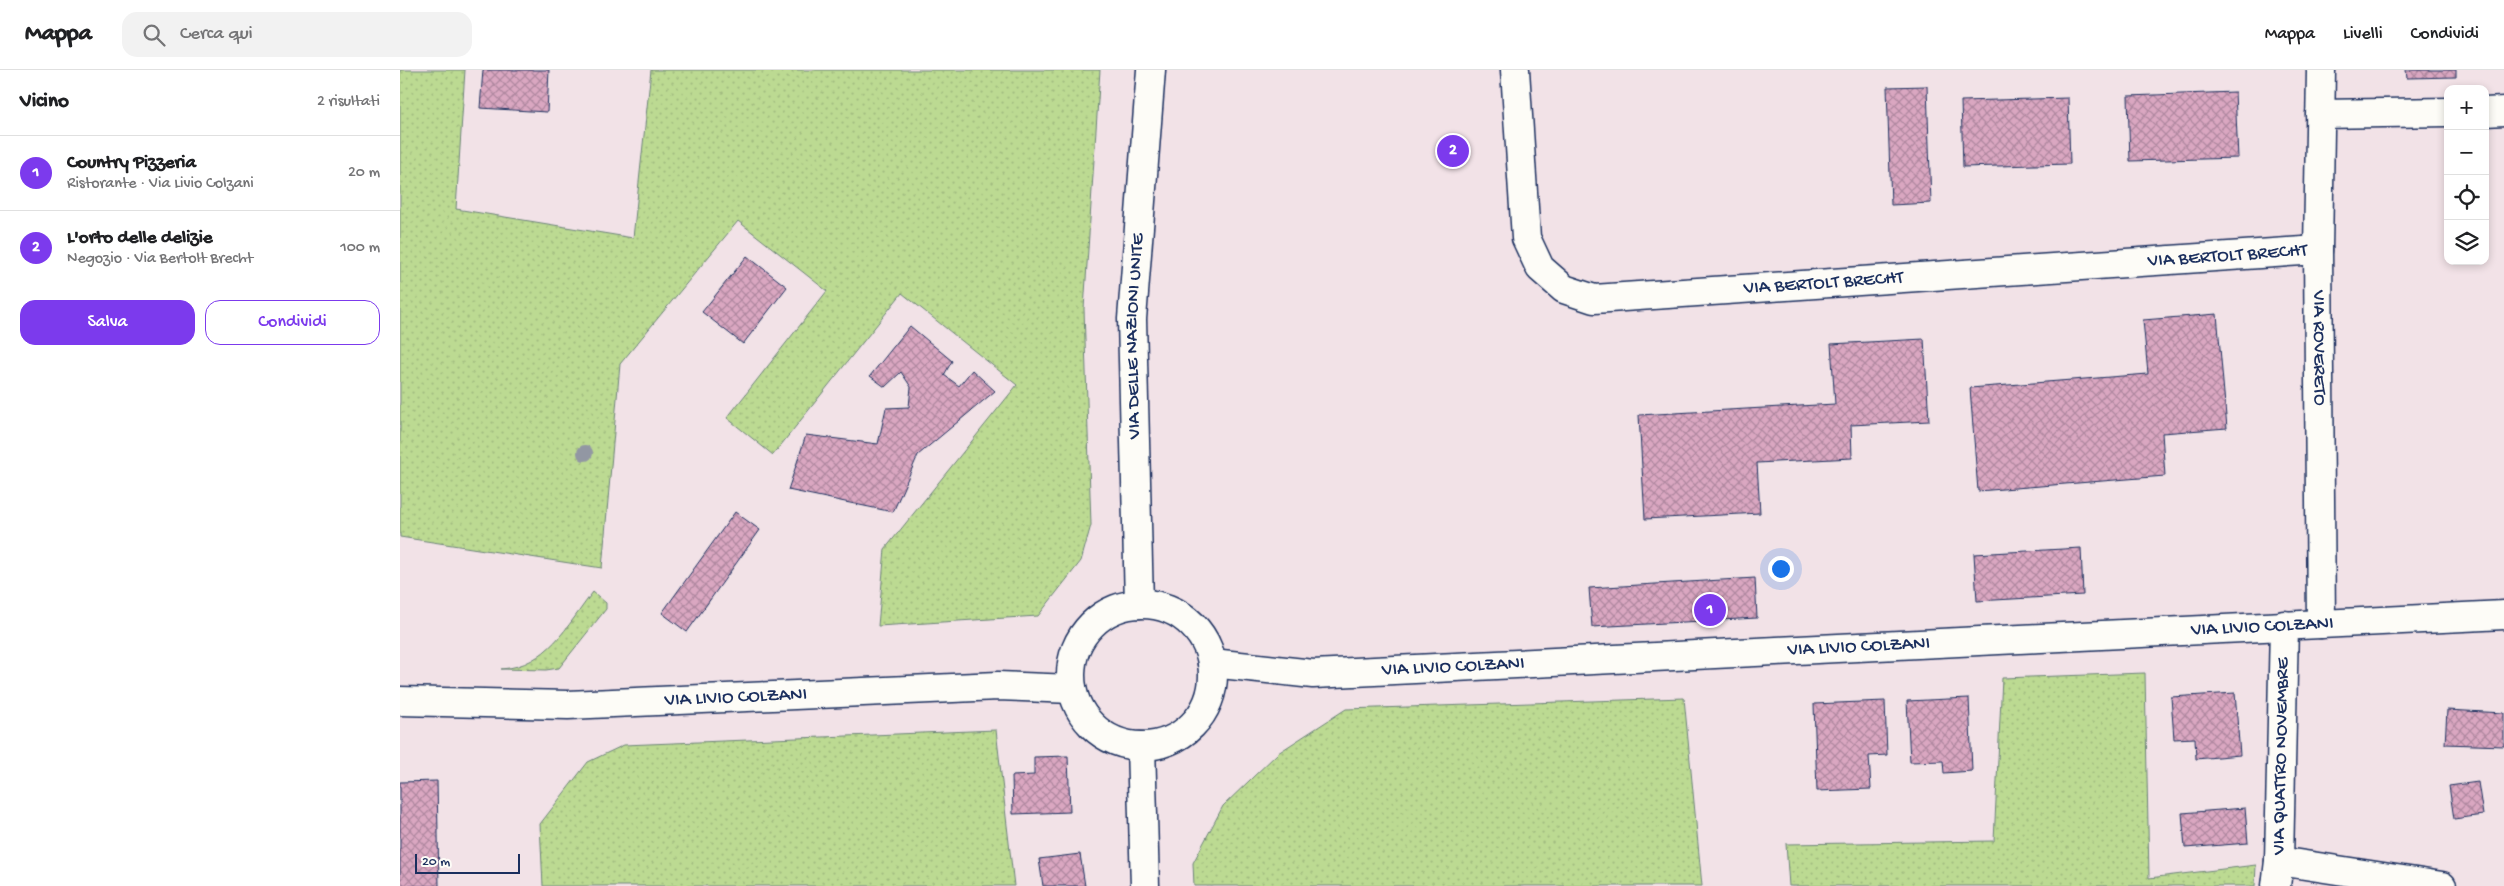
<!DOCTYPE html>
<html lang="it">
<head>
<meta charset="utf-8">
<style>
  body { margin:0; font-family:"Gochi Hand",sans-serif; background:#f2f2f2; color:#202124 }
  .controls { position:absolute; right:15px; top:15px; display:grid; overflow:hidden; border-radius:10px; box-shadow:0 2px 8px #0003 }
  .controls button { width:45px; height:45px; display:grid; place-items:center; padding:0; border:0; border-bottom:1px solid #e0e0e0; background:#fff; color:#202124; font:25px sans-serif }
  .scale { position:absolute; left:15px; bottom:12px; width:105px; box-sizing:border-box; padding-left:5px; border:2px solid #1b2f5e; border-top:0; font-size:14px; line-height:18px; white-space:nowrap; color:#1b2f5e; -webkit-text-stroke:4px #fdfcf7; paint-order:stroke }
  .you { position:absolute; left:1380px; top:498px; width:18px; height:18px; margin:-12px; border:4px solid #fff; border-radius:50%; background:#1a73e8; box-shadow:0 0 0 8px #1a73e833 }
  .badge { display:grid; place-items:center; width:32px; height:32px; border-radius:50%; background:#7c3aed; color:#fff; font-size:16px; font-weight:700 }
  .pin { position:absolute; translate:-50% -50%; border:2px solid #fff; box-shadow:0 1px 5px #0006 }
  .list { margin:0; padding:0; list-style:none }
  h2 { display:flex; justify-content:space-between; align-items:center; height:65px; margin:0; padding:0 20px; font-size:21px }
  h2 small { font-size:16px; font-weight:400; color:#757577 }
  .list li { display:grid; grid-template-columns:32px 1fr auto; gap:15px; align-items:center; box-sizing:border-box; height:75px; padding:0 20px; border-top:1px solid #e0e0e0 }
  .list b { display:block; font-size:19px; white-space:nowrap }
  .list p { margin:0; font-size:16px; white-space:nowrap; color:#757577 }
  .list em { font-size:16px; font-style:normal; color:#757577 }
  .actions { display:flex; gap:10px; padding:15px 20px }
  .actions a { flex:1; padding:11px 0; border:1px solid #7c3aed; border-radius:15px; text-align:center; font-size:18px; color:#7c3aed }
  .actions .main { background:#7c3aed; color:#fff }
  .icon { flex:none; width:28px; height:28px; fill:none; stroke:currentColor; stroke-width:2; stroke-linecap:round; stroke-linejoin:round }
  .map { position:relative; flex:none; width:2104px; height:816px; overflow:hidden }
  header { display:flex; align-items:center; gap:30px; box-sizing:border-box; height:70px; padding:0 25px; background:#fff; border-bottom:1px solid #e0e0e0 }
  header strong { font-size:24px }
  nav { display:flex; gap:28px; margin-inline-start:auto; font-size:18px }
  .search { width:350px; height:45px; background:#f2f2f2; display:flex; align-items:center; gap:12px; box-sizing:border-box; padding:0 18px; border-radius:15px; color:#757577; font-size:19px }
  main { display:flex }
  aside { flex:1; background:#fff }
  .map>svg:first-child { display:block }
  .grass { fill:url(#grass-dots); stroke:#6c8478 }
  .building { fill:url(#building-cross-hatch); stroke:#1b2f5e }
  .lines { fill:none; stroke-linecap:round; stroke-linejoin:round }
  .minor-casing { stroke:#1b2f5e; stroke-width:31 }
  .minor { stroke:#fdfcf7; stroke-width:28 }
  .tree { fill:#9297a3 }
  .labels { text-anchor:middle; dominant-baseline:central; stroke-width:5; stroke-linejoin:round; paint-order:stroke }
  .street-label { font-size:19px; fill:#1b2f5e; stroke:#fdfcf7 }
</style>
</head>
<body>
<header>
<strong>Mappa</strong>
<div class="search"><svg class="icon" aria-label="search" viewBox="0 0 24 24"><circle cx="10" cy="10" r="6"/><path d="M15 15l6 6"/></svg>Cerca qui</div>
<nav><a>Mappa</a><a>Livelli</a><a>Condividi</a></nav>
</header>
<main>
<aside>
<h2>Vicino<small>2 risultati</small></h2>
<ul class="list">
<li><span class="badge">1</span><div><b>Country Pizzeria</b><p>Ristorante · Via Livio Colzani</p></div><em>20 m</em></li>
<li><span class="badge">2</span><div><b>L'orto delle delizie</b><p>Negozio · Via Bertolt Brecht</p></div><em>100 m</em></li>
</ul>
<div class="actions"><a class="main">Salva</a><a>Condividi</a></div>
</aside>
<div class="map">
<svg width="2104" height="816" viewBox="0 0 2104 816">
  <defs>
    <pattern id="grass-dots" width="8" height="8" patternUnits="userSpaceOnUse" patternTransform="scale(1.25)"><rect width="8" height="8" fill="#bcda92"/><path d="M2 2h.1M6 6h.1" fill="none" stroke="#a1bb80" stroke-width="1.8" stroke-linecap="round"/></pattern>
    <pattern id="building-cross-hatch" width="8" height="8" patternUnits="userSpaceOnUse" patternTransform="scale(1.25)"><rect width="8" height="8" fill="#daa7c1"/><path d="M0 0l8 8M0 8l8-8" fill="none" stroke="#b088a0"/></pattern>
  </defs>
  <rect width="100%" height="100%" fill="#f2e2e7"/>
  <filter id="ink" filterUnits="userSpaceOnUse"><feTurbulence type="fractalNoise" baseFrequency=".02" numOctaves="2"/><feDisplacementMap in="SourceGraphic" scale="10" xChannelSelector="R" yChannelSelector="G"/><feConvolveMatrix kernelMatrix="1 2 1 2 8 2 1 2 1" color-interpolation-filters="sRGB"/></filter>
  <g filter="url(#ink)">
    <path class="grass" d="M0 0H65L56 139 233 168 251 0H700L684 239 691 455 681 491 638 546 478 556 485 479 617 315 502 223 373 385 327 348 427 221 338 151 220 294 202 498 0 467Z
      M193 522 206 533V539L159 598 146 600 101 599C147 596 167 556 193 522Z
      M1745 603 1749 808 1856 795 1855 816H1389L1386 774 1594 771 1602 608Z
      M1284 628 1302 816H794L793 793 823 736 878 683 946 639Z
      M596 660 614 816H143L140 754 188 692 224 675Z"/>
    <path class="building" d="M83 0H149L147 42 80 38Z
      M2006 0H2056V7L2007 8Z
      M1527 16 1531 133 1491 135 1487 17Z
      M1835 22 1838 88 1730 91 1728 26Z
      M1668 28 1670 94 1563 97 1561 31Z
      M347 186 387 217 343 274 302 242Z
      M1817 244 1827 358 1762 363 1765 406 1578 421 1570 318 1748 304 1743 250Z
      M510 256 552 291 544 305 559 316 572 300 595 321 518 385 493 442 388 420 406 365 478 374 486 338 509 337 511 317 501 302 485 317 470 306Z
      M1524 269 1529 351 1451 355 1452 388 1357 393 1360 443 1245 449 1239 345 1435 334 1431 274Z
      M335 442 360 460 287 562 262 543Z
      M1681 478 1683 525 1577 531 1574 484Z
      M1355 508 1357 548 1192 557 1189 518Z
      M1835 623 1840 685 1796 689 1795 668 1774 669 1771 627Z
      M1569 628 1572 701 1544 703 1543 691 1510 692 1507 631Z
      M1485 631 1487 685 1469 686 1471 719 1417 721 1414 634Z
      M2047 640 2104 643V676L2045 674Z
      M668 686 670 742 613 744 612 706 634 705V687Z
      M37 711 39 816H0V712Z
      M2078 712 2083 745 2054 749 2049 716Z
      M1845 738 1848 773 1785 778 1782 743Z
      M680 784 685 816H643L639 789Z"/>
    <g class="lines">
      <defs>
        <g id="minor">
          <path id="s1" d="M1115 0 1126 168 1140 198 1164 219 1194 229 1918 180"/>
          <path id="s2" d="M1921 0 1918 180 1921 554"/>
          <path d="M2085 42 2104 41"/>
          <path d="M1920 44 2048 42"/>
          <path id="s3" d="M739 534 732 249 751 0"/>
          <circle cx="742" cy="605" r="71"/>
          <path id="s4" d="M812 593 913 604 2104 545"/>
          <path id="s5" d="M0 631 168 635 598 616 672 619"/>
          <path d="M741 676 745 816"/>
          <path d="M1879 791 2042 816"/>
          <path id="s6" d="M1876 816 1879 791 1884 555"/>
        </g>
      </defs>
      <use href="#minor" class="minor-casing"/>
      <use href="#minor" class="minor"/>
    </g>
    <circle class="tree" cx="185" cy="383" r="8"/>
  </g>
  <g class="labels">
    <g class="street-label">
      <text stroke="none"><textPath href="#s1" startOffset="900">VIA BERTOLT BRECHT</textPath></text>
      <text stroke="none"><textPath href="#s1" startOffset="495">VIA BERTOLT BRECHT</textPath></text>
      <text stroke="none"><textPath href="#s3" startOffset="268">VIA DELLE NAZIONI UNITE</textPath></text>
      <text stroke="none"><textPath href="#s2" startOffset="278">VIA ROVERETO</textPath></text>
      <text stroke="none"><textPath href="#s4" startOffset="1052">VIA LIVIO COLZANI</textPath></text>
      <text stroke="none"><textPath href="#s4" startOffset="648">VIA LIVIO COLZANI</textPath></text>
      <text stroke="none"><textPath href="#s4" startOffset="242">VIA LIVIO COLZANI</textPath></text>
      <text stroke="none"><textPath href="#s5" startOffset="336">VIA LIVIO COLZANI</textPath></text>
      <text stroke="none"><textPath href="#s6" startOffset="130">VIA QUATTRO NOVEMBRE</textPath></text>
    </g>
  </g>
</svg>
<div class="controls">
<button>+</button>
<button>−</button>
<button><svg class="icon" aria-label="locate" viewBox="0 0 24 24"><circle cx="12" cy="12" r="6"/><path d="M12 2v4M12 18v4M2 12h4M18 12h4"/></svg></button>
<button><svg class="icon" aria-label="layers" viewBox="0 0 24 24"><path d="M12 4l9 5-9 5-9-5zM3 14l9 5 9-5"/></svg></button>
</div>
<div class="scale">20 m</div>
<div class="you"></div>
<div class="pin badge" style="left:1310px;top:540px">1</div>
<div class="pin badge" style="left:1053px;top:81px">2</div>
</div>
</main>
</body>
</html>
